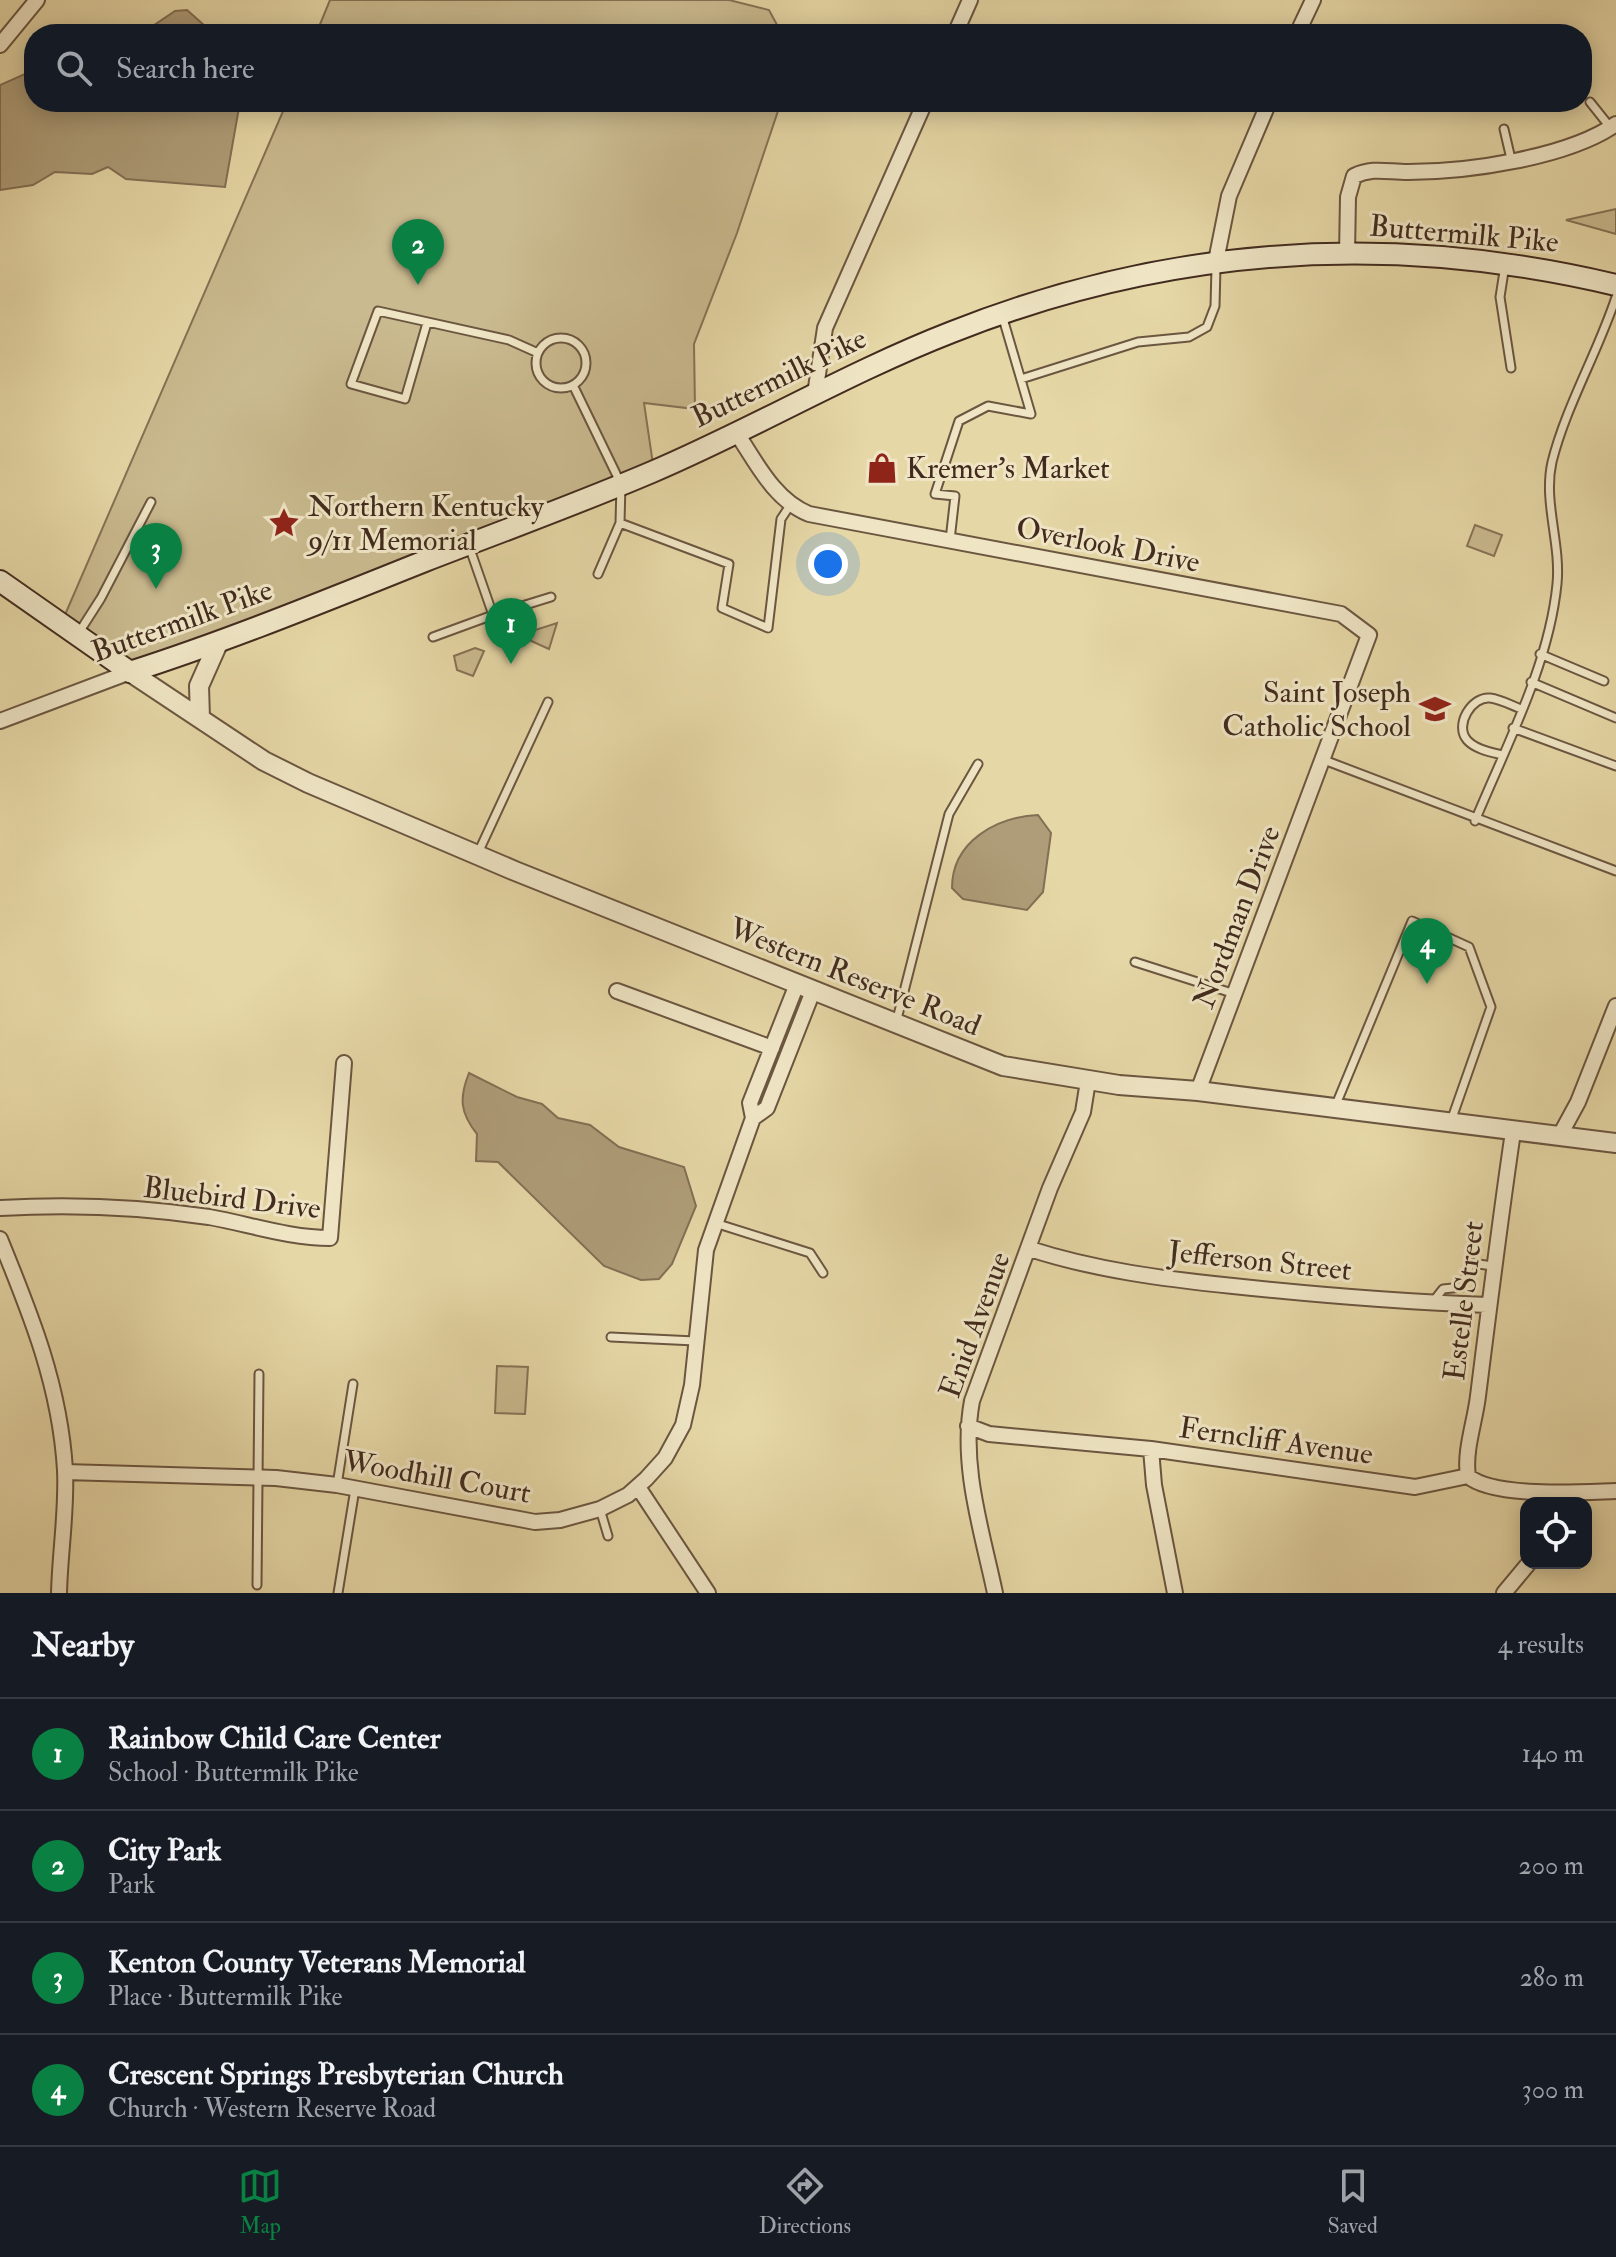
<!DOCTYPE html>
<html lang="en">
<head>
<meta charset="utf-8">
<style>
  body { margin:0; font-family:"IM FELL Double Pica",serif; background:#20242c; color:#f1f3f6 }
  .controls { position:absolute; right:24px; bottom:24px; display:grid; overflow:hidden; border-radius:16px; box-shadow:0 4px 20px #0003 }
  .controls button { width:72px; height:72px; display:grid; place-items:center; padding:0; border:0; border-bottom:2px solid #363941; background:#171b24; color:#f1f3f6; font:40px sans-serif }
  .you { position:absolute; left:828px; top:564px; width:28px; height:28px; margin:-20px; border:6px solid #fff; border-radius:50%; background:#1a73e8; box-shadow:0 0 0 12px #1a73e833 }
  .badge { display:grid; place-items:center; width:52px; height:52px; border-radius:50%; background:#0b8043; color:#fff; font-size:26px; font-weight:700 }
  .pin { position:absolute; translate:-50% -66px; filter:drop-shadow(0 2px 4px #0008) }
  .pin::after { content:''; position:absolute; top:42px; width:28px; height:24px; background:inherit; clip-path:polygon(0 0,100% 0,50% 100%) }
  .list { margin:0; padding:0; list-style:none }
  h2 { display:flex; justify-content:space-between; align-items:center; height:104px; margin:0; padding:0 32px; font-size:34px }
  h2 small { font-size:26px; font-weight:400; color:#9ea1a6 }
  .list li { display:grid; grid-template-columns:52px 1fr auto; gap:24px; align-items:center; box-sizing:border-box; height:112px; padding:0 32px; border-top:2px solid #363941 }
  .list b { display:block; font-size:30px; white-space:nowrap }
  .list p { margin:0; font-size:26px; white-space:nowrap; color:#9ea1a6 }
  .list em { font-size:26px; font-style:normal; color:#9ea1a6 }
  .icon { flex:none; width:44px; height:44px; fill:none; stroke:currentColor; stroke-width:2; stroke-linecap:round; stroke-linejoin:round }
  .map { position:relative; flex:none; width:1616px; height:1593px; overflow:hidden }
  .search { position:absolute; background:#171b24; box-shadow:0 4px 20px #0003; left:24px; right:24px; top:24px; height:88px; display:flex; align-items:center; gap:20px; box-sizing:border-box; padding:0 28px; border-radius:32px; color:#9ea1a6; font-size:30px }
  .sheet { height:552px; background:#171b24 }
  nav { display:flex; justify-content:space-around; align-items:center; box-sizing:border-box; height:112px; border-top:2px solid #363941; background:#171b24; font-size:22px; color:#9ea1a6 }
  nav a { display:grid; justify-items:center; gap:4px }
  nav .on { color:#0b8043 }
  .map>svg:first-child { display:block }
  .green { fill:#caba8f; stroke:#867256; stroke-width:2 }
  .water { fill:#ae9d78; stroke:#836f54; stroke-width:2 }
  .lines { fill:none; stroke-linecap:round; stroke-linejoin:round }
  .service-casing { stroke:#6b5640; stroke-width:11 }
  .minor-casing { stroke:#6b5640; stroke-width:18 }
  .tertiary-casing { stroke:#6b5640; stroke-width:22 }
  .secondary-casing { stroke:#422b1e; stroke-width:24 }
  .service { stroke:#efe5c5; stroke-width:7 }
  .minor { stroke:#efe5c5; stroke-width:14 }
  .tertiary { stroke:#efe5c5; stroke-width:18 }
  .secondary { stroke:#efe5c5; stroke-width:20 }
  .labels { text-anchor:middle; dominant-baseline:central; stroke-width:6; stroke-linejoin:round; paint-order:stroke }
  .street-label { font-size:30px; fill:#422b1e; stroke:#efe5c5 }
  .poi-label { font-size:30px; fill:#422b1e; stroke:#efe5c5; text-anchor:start }
</style>
</head>
<body>
<div class="map">
<svg width="1616" height="1593" viewBox="0 0 1616 1593">
  <rect width="100%" height="100%" fill="#e6d7a6"/>
  <filter id="stains"><feTurbulence type="fractalNoise" baseFrequency=".0025" numOctaves="4"/><feColorMatrix values="0 0 0 0 .2 0 0 0 0 .09 0 0 0 0 .02 0 0 0 .5 -.17"/></filter>
  <radialGradient id="worn" r=".72"><stop offset=".6" stop-color="#630" stop-opacity="0"/><stop offset="1" stop-color="#630" stop-opacity=".3"/></radialGradient>
  <path class="green" d="M330 0H729L769 10 782 34H316Z
    M287 102H781L737 233 694 344 695 409 644 403 654 471 130 672 61 624Z
    M1616 209V234L1566 220Z
    M1475 525 1502 535 1494 556 1467 546Z
    M557 623 549 649 529 640 532 631Z
    M475 648 484 651 473 676 457 670 454 656Z
    M497 1366 528 1367 525 1414 495 1413Z"/>
  <path class="water" d="M187 10 214 34H141L175 11Z
    M34 70V102H240L225 187 126 179 108 167 92 174 55 172 33 185 0 190V85Z
    M1038 815 1051 833 1043 892 1027 910 963 899 952 888C952 841 997 817 1038 815Z
    M469 1073 517 1097 542 1104 558 1118 590 1125 619 1147 684 1167 696 1206 672 1264 659 1279 641 1280 604 1266 498 1162 476 1161 477 1134C460 1113 459 1098 469 1073Z"/>
  <g class="lines">
    <defs>
      <path id="service" d="M1590 102 1610 127
        M1504 129 1511 159
        M1505 265 1500 297 1511 368
        M427 323 405 399 351 384 378 311 509 340 538 353
        M536 363a25 25 0 1 1 50 0a25 25 0 1 1-50 0Z
        M1021 379 1138 342 1189 337 1207 327 1215 306 1216 267
        M573 385 621 484 620 523 598 574
        M620 523 729 564 722 608 768 628 781 519 791 504
        M950 540 955 496 935 494 959 421 988 406 1031 414 1002 315
        M469 546 493 615 551 597
        M78 634 101 598 151 502
        M433 637 493 615
        M1540 654 1604 681
        M1531 682 1616 718
        M1513 728 1616 766
        M1502 755C1490 752 1475 749 1467 740 1454 725 1472 696 1490 698 1500 699 1511 705 1521 709
        M1324 760 1616 871
        M1475 821C1506 746 1549 665 1557 584 1561 543 1543 502 1552 462 1566 406 1598 352 1616 297
        M478 853 548 702
        M1135 962 1235 994
        M896 1023 949 814 978 764
        M1335 1107 1412 921 1469 947 1491 1007 1451 1121
        M715 1223 810 1253 823 1273
        M1432 1303 1443 1289 1462 1287 1471 1263 1493 1266
        M611 1337 695 1341
        M337 1485 353 1384
        M600 1509 608 1536
        M257 1585 259 1374
        M338 1593 355 1489"/>
      <path id="minor" d="M955 34 970 0
        M1297 34 1313 0
        M0 45 37 0
        M1347 254 1348 197 1354 176C1373 167 1387 172 1408 172 1467 172 1567 158 1616 124
        M1216 261 1229 196 1269 102
        M815 394 825 328 925 102
        M736 432C756 462 774 500 809 514L1341 614 1369 635 1198 1091
        M0 721 130 672
        M617 991 772 1048
        M753 1118 767 1108 813 991
        M1559 1137 1578 1102 1616 1006
        M0 1208C68 1204 142 1207 209 1217 249 1224 289 1238 330 1238L344 1063
        M0 1239C31 1315 60 1386 65 1470 67 1510 60 1552 59 1593
        M1030 1249C1095 1270 1164 1279 1233 1286 1318 1295 1402 1302 1488 1305
        M968 1426 989 1434 1151 1449 1415 1487 1468 1476C1493 1498 1581 1492 1616 1491
        M1151 1449 1154 1485 1175 1593
        M65 1472 276 1478 337 1485 535 1522 560 1520 600 1509 628 1495 646 1479 665 1458 683 1425 692 1385 706 1250 753 1118 750 1103 797 984
        M1468 1476C1464 1451 1475 1422 1478 1396 1489 1308 1500 1220 1513 1132
        M638 1487 708 1593
        M995 1593C982 1531 960 1465 972 1401L1050 1188 1083 1112 1088 1081
        M1504 1593 1529 1563"/>
      <path id="tertiary" d="M130 672 264 761 308 783 515 871 1003 1066 1119 1085 1198 1091 1616 1143
        M200 718 199 686 219 641"/>
      <path id="secondary" d="M0 581 130 672C230 640 327 600 425 561 500 532 577 504 652 472 753 429 849 372 952 332 1169 246 1389 231 1616 285"/>
    </defs>
    <use href="#service" class="service-casing"/>
    <use href="#minor" class="minor-casing"/>
    <use href="#tertiary" class="tertiary-casing"/>
    <use href="#secondary" class="secondary-casing"/>
    <use href="#service" class="service"/>
    <use href="#minor" class="minor"/>
    <use href="#tertiary" class="tertiary"/>
    <use href="#secondary" class="secondary"/>
  </g>
  <defs>
    <symbol id="shop-bare" viewBox="-9 -9 18 18"><path d="M-5-2.5h2.3a2.7 3.5 0 0 1 5.4 0H5L5.5 6h-11ZM-1.5-2.5h3a1.5 2.3 0 0 0-3 0Z" fill="#8f2418" stroke="#efe5c5" stroke-width="2.5" paint-order="stroke"/></symbol>
    <symbol id="sight-bare" viewBox="-9 -9 18 18"><path d="M0-6L1.8-2.2L6-1.7L2.9 1.2L3.7 5.4L0 3.3L-3.7 5.4L-2.9 1.2L-6-1.7L-1.8-2.2Z" fill="#8f2418" stroke="#efe5c5" stroke-width="2.5" paint-order="stroke"/></symbol>
    <symbol id="school-bare" viewBox="-9 -9 18 18"><path d="M0-5L7-2L0 1L-7-2ZM-4 1L0 2.5L4 1V4Q0 6-4 4Z" fill="#8f2418" stroke="#efe5c5" stroke-width="2.5" paint-order="stroke"/></symbol>
  </defs>
  <g fill-rule="evenodd">
    <use href="#shop-bare" x="860" y="446" width="44" height="44"/>
    <use href="#sight-bare" x="262" y="501" width="44" height="44"/>
    <use href="#school-bare" x="1413" y="687" width="44" height="44"/>
  </g>
  <g class="labels">
    <g class="street-label">
      <text transform="translate(1464 234) rotate(5)">Buttermilk Pike</text>
      <text transform="translate(779 378) rotate(-26)">Buttermilk Pike</text>
      <text transform="translate(1108 545) rotate(11)">Overlook Drive</text>
      <text transform="translate(182 621) rotate(-20)">Buttermilk Pike</text>
      <text transform="translate(1237 917) rotate(-69)">Nordman Drive</text>
      <text transform="translate(855 977) rotate(22)">Western Reserve Road</text>
      <text transform="translate(232 1198) rotate(7)">Bluebird Drive</text>
      <text transform="translate(1260 1261) rotate(6)">Jefferson Street</text>
      <text transform="translate(1464 1301) rotate(-83)">Estelle Street</text>
      <text transform="translate(975 1325) rotate(-70)">Enid Avenue</text>
      <text transform="translate(1276 1441) rotate(8)">Ferncliff Avenue</text>
      <text transform="translate(437 1477) rotate(10)">Woodhill Court</text>
    </g>
    <g class="poi-label">
      <text x="906" y="468">Kremer’s Market</text>
      <text x="308" y="506">Northern Kentucky<tspan x="308" dy="34">9/11 Memorial</tspan></text>
      <text x="1411" y="692" text-anchor="end">Saint Joseph<tspan x="1411" dy="34">Catholic School</tspan></text>
    </g>
  </g>
  <rect width="100%" height="100%" filter="url(#stains)"/>
  <rect width="100%" height="100%" fill="url(#worn)"/>
</svg>
<div class="controls">
<button><svg class="icon" aria-label="locate" viewBox="0 0 24 24"><circle cx="12" cy="12" r="6"/><path d="M12 2v4M12 18v4M2 12h4M18 12h4"/></svg></button>
</div>
<div class="you"></div>
<div class="pin badge" style="left:511px;top:664px">1</div>
<div class="pin badge" style="left:418px;top:285px">2</div>
<div class="pin badge" style="left:156px;top:589px">3</div>
<div class="pin badge" style="left:1427px;top:984px">4</div>
<div class="search"><svg class="icon" aria-label="search" viewBox="0 0 24 24"><circle cx="10" cy="10" r="6"/><path d="M15 15l6 6"/></svg>Search here</div>
</div>
<section class="sheet">
<h2>Nearby<small>4 results</small></h2>
<ul class="list">
<li><span class="badge">1</span><div><b>Rainbow Child Care Center</b><p>School · Buttermilk Pike</p></div><em>140 m</em></li>
<li><span class="badge">2</span><div><b>City Park</b><p>Park</p></div><em>200 m</em></li>
<li><span class="badge">3</span><div><b>Kenton County Veterans Memorial</b><p>Place · Buttermilk Pike</p></div><em>280 m</em></li>
<li><span class="badge">4</span><div><b>Crescent Springs Presbyterian Church</b><p>Church · Western Reserve Road</p></div><em>300 m</em></li>
</ul>
</section>
<nav>
<a class="on"><svg class="icon" aria-label="map" viewBox="0 0 24 24"><path d="M3 6l6-2 6 2 6-2v14l-6 2-6-2-6 2zM9 4v14M15 6v14"/></svg>Map</a>
<a><svg class="icon" aria-label="directions" viewBox="0 0 24 24"><path d="M12 3l9 9-9 9-9-9zM9 14v-3h6M13 9l2 2-2 2"/></svg>Directions</a>
<a><svg class="icon" aria-label="saved" viewBox="0 0 24 24"><path d="M7 4h10v16l-5-4-5 4z"/></svg>Saved</a>
</nav>
</body>
</html>
